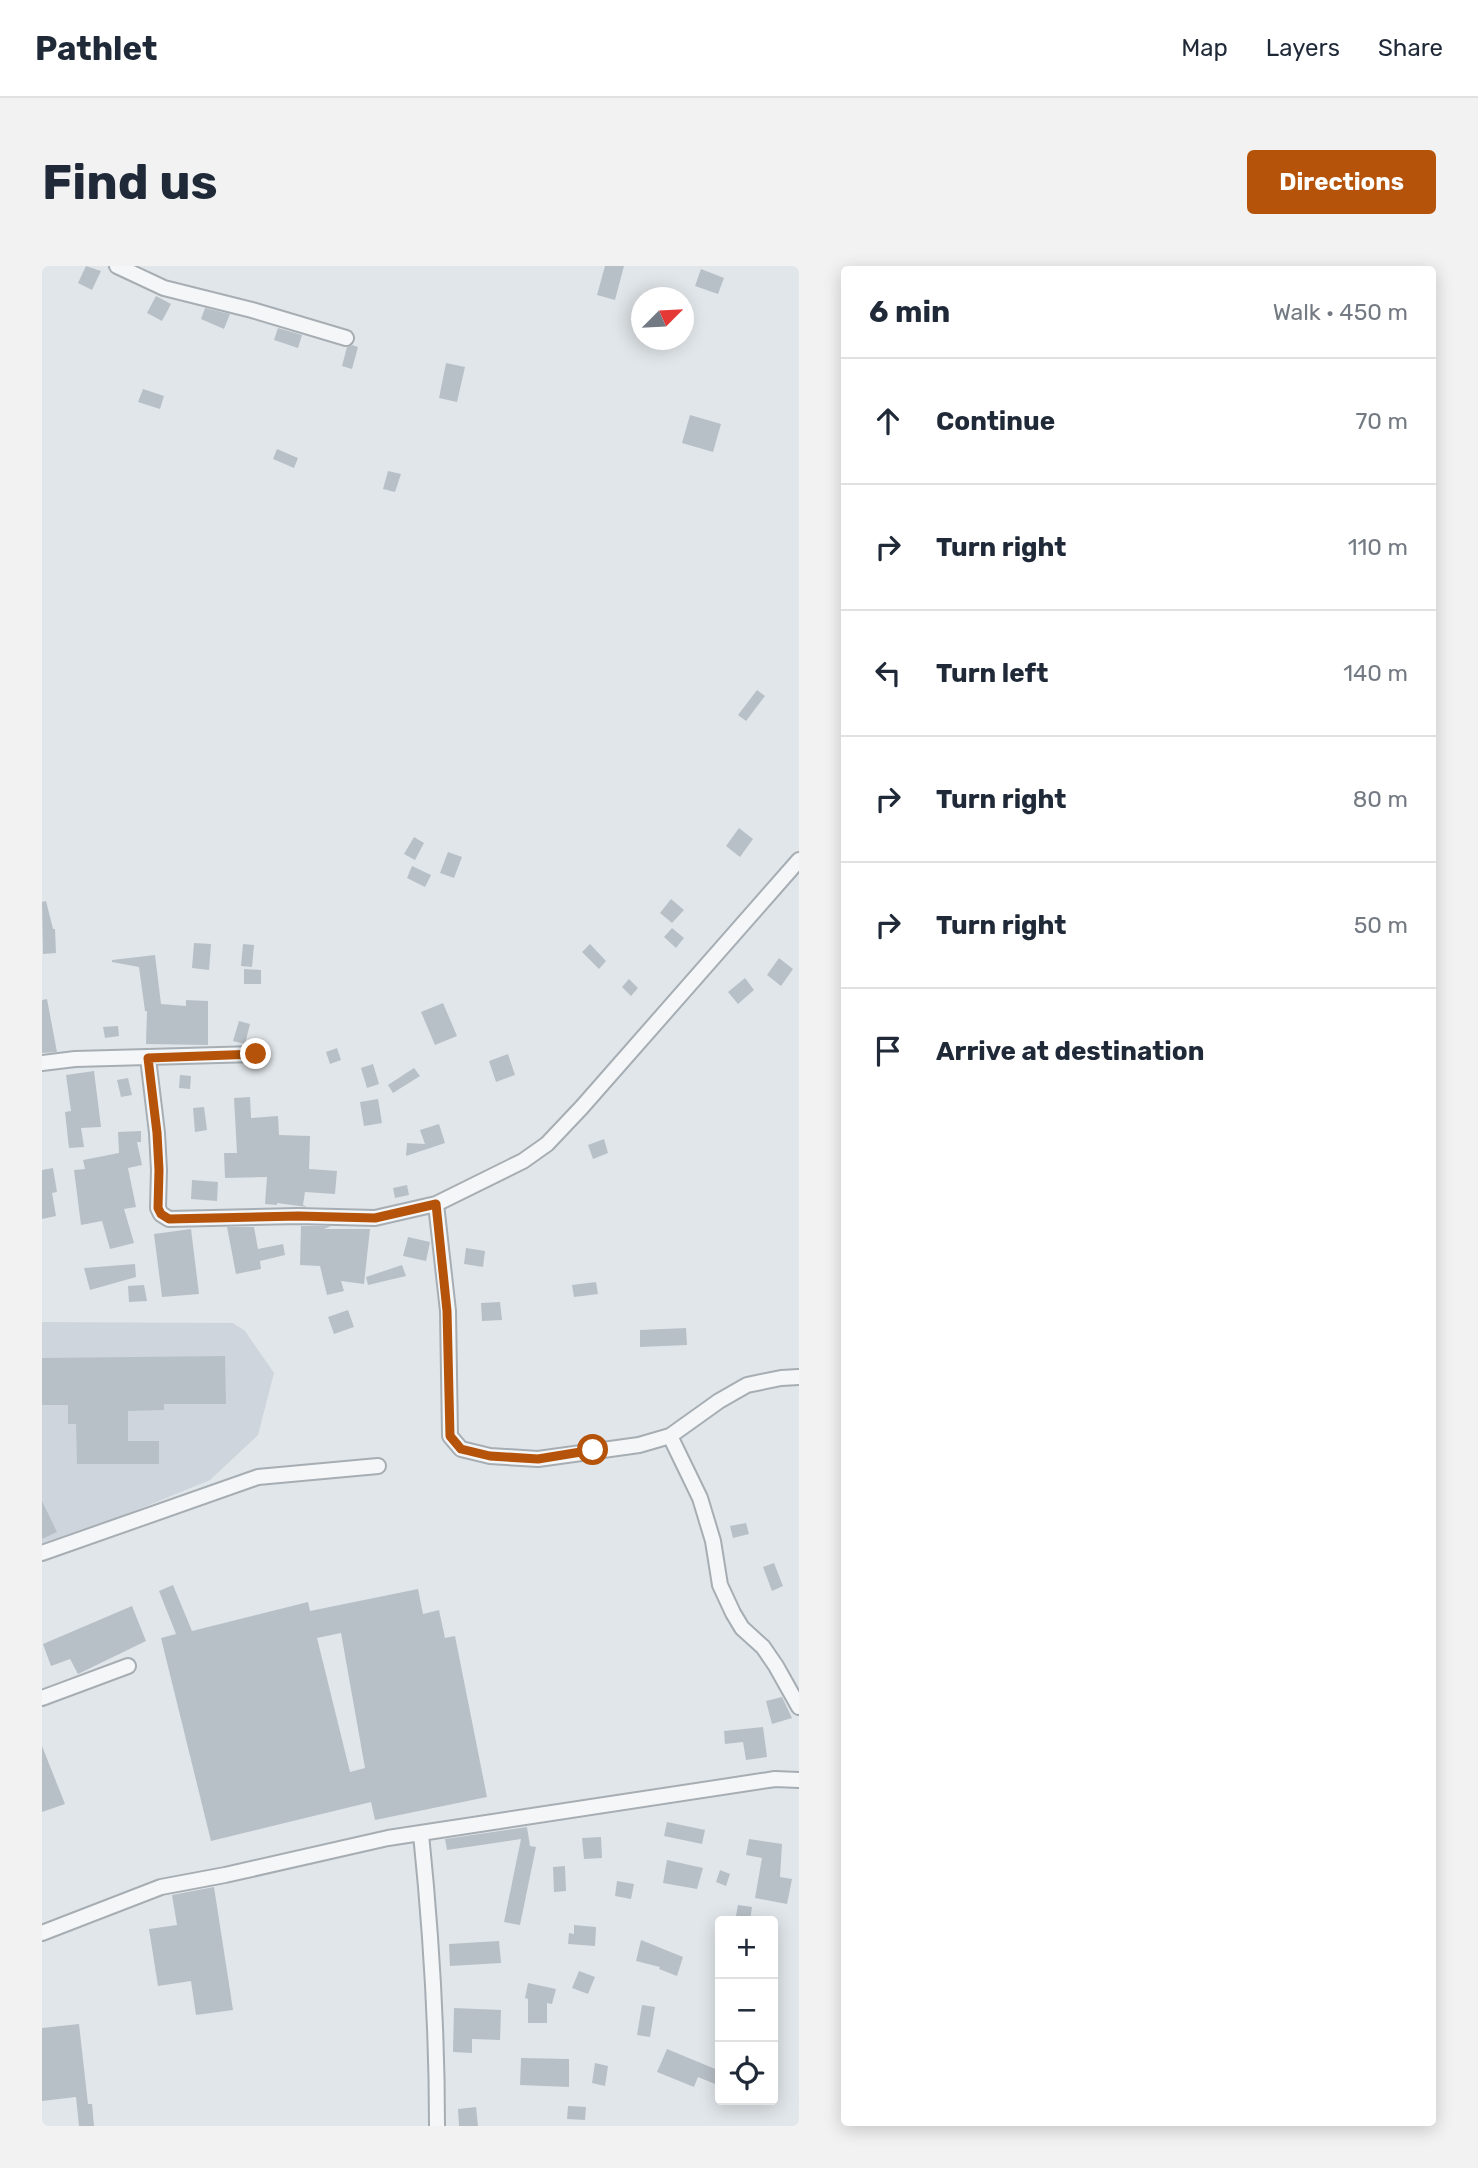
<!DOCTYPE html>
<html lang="en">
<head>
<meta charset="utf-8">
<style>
  body { margin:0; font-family:Rubik,sans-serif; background:#f2f2f3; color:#1f2937 }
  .controls { position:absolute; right:21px; bottom:21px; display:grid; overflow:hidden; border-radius:7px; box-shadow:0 4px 18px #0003 }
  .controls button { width:63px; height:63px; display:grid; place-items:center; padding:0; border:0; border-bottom:2px solid #e0e1e3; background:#fff; color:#1f2937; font:35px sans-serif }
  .compass { position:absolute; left:589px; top:21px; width:63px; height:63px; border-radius:50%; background:#fff; box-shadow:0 4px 18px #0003; rotate:66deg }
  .stop { position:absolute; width:21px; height:21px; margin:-16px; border:5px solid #b45309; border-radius:50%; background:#fff }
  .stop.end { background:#b45309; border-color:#fff; box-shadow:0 2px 7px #0008 }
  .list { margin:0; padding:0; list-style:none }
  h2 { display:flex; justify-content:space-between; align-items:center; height:91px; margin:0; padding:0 28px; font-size:30px }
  h2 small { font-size:23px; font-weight:400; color:#747a83 }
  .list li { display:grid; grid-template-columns:46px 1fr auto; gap:21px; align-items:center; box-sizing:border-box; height:126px; padding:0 28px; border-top:2px solid #e0e1e3 }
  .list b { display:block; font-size:26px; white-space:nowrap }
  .list em { font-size:23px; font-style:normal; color:#747a83 }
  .icon { flex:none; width:38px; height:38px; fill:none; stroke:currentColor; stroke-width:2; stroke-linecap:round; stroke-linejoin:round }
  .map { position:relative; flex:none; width:757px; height:1860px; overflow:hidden; border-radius:7px }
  header { display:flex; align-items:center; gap:42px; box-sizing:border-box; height:98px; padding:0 35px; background:#fff; border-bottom:2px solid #e0e1e3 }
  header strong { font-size:33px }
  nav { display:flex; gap:38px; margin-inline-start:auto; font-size:24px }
  .intro { display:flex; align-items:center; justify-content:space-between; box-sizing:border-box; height:168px; padding:0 42px }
  h1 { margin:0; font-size:49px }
  .button { padding:18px 32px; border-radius:7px; background:#b45309; color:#fff; font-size:24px; font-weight:700 }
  main { display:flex; gap:42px; padding:0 42px }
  aside { flex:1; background:#fff; border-radius:7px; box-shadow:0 4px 18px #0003 }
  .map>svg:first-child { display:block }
  .built { fill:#cfd5dc }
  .building { fill:#b8c0c7; fill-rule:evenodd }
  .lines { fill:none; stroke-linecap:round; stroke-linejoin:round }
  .minor-casing { stroke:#a6aeb4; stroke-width:18 }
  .minor { stroke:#f4f6f8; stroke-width:14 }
  .route { stroke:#b45309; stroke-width:9 }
</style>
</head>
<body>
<header>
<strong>Pathlet</strong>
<nav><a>Map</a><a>Layers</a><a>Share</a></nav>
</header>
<div class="intro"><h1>Find us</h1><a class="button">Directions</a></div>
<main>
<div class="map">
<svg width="757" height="1860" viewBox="0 0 757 1860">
  <rect width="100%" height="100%" fill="#e1e6ea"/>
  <path class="built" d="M0 1056 191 1057 203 1065 232 1107 216 1169 168 1214 0 1283Z"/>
  <path class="building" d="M44 0 59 5 50 24 36 17Z
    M563 0H582L573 34 555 29Z
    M659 3 682 12 676 28 653 20Z
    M114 30 129 38 120 55 105 47Z
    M163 42 188 48 182 63 159 53Z
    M236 62 260 69 256 82 232 74Z
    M310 79 316 81 310 103 300 100 305 81Z
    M404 97 423 101 415 136 397 132Z
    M101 123 122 130 118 143 96 136Z
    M648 149 679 158 671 186 640 177Z
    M235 183 256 192 252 202 231 193Z
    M346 205 359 208 353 226 341 223Z
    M715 424 723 430 704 455 696 449Z
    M697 562 711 573 698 591 684 580Z
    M372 571 382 577 373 594 362 588Z
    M406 586 420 591 412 612 398 607Z
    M370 600 389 609 383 621 365 612Z
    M629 633 642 644 630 657 618 647Z
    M4 635 11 663H13L14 687 1 688 0 636Z
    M630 662 642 672 634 682 622 671Z
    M152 677 169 678 167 704 150 702Z
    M201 678 212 679 210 701 199 700Z
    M548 678 564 695 557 703 540 686Z
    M113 689 119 738 144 740V734L166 735V779L104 778 105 745H103L97 701 70 696V694Z
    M737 692 751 703 739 720 725 709Z
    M202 703 219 704V718H202Z
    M703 712 712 724 696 738 686 726Z
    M587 713 596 722 589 730 580 721Z
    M5 733 15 786 0 787V734Z
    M401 737 415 770 393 779 379 746Z
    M197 755 208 758 203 778 191 775Z
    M76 760 77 770 63 772 61 761Z
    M295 782 299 794 288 798 284 786Z
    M466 788 473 809 454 816 447 795Z
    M331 798 337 818 325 822 319 802Z
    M372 802 378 810 351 827 346 819Z
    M52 805 59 861 39 862 42 881 27 882 23 846 29 845 24 809Z
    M138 809 149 810 148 823 137 822Z
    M86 812 90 829 79 831 75 814Z
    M208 831 209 852 236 850 237 869 268 870 267 903 295 905 293 928 263 926 261 939 265 941 235 937V939L223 938 225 911 183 912 182 887H195L192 832Z
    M336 833 340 857 322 860 318 836Z
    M162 841 165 864 153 866 151 842Z
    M397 858 403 877 364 890 365 877 383 878 378 864Z
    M99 865V876H95L100 899 86 902 94 941 82 943 92 977 68 983 60 955 39 959 32 904 43 903 41 894 77 887 76 866Z
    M562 873 566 887 551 893 546 879Z
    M11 902 15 926 10 927 14 950 0 953V904Z
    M150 914 176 916 175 935 149 933Z
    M365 919 367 929 353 932 351 922Z
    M259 960H289L282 963H328L322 1018 299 1015 302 1025 285 1029 278 1000 258 999Z
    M185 961H212L216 983 241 978 243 989 218 995 219 1003 194 1008Z
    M149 963 157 1028 120 1031 112 968Z
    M366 971 388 976 384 995 361 990Z
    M424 982 443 985 441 1001 422 998Z
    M93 998 94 1011 48 1024 42 1002Z
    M360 999 364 1010 326 1019 324 1011Z
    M554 1016 556 1028 532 1031 530 1019Z
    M102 1019 105 1035 87 1036 86 1020Z
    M458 1036 460 1054 440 1055 439 1037Z
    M306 1044 312 1061 292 1068 286 1051Z
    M644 1062 645 1079 598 1081V1064Z
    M183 1090 184 1138H122V1144L86 1145V1175H117V1198H35L34 1158H26V1139H0V1092Z
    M0 1235 15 1266 0 1273Z
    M704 1257 707 1268 691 1272 688 1260Z
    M732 1297 741 1320 730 1325 721 1301Z
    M131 1319 150 1365 266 1336 268 1345 376 1323 381 1348 397 1344 403 1372 413 1370 445 1531 333 1554 329 1536 169 1575 119 1372 134 1368 117 1325ZM299 1367 323 1502 308 1506 275 1372Z
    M90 1340 104 1375 36 1408 28 1393 9 1400 1 1378Z
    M740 1431 750 1452 730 1458 724 1435Z
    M721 1461 725 1491 704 1494 701 1476 683 1478 682 1465Z
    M0 1480 23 1538 0 1546Z
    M625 1556 663 1564 660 1578 622 1570Z
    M485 1561 488 1580 494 1581 478 1659 462 1656 479 1573 405 1584 403 1573Z
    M559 1571 560 1592 542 1593 540 1572Z
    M707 1573 740 1578 738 1611 750 1613 745 1638 713 1632 720 1592 704 1589Z
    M625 1594 661 1602 655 1623 621 1617Z
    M523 1600 524 1625 512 1626 511 1601Z
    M678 1604 688 1608 684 1620 674 1616Z
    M575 1615 592 1618 589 1633 573 1630Z
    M172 1621 191 1744 154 1749 149 1715 116 1720 107 1663 135 1659 130 1629Z
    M696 1639 710 1641 708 1655H693Z
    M532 1659 554 1661 553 1680 526 1678 527 1667 532 1668Z
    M599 1674 641 1691 635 1710 617 1703 618 1701 594 1695Z
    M457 1675 459 1697 408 1700 407 1678Z
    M537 1705 553 1711 546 1728 530 1722Z
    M486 1717 514 1723 510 1738 505 1737V1757H486V1733L483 1732Z
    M600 1739 613 1741 608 1771 595 1769Z
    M412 1742 459 1744 458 1774 430 1773V1787L411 1786Z
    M37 1758 46 1838H50L52 1860H37L34 1831 0 1835V1762Z
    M625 1783 678 1805V1820L656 1811 652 1821 615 1806Z
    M479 1792 527 1793V1821L478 1819Z
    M553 1797 566 1800 563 1820 550 1817Z
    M526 1840 544 1841 543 1854 525 1853Z
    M434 1841 436 1860H417L416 1843Z"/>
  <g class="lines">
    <defs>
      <path id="minor" d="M75 0 122 22 210 44 304 72
        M106 792 115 867 117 904 116 942 119 948 127 953 256 950 333 952 394 938 481 895 505 878 540 841 757 594
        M0 797 33 793 214 788
        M394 938 406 1045 408 1170 419 1183 448 1190 496 1193 597 1179 628 1170 677 1135 705 1119 739 1112 757 1111
        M628 1170 658 1232 671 1275 678 1319 691 1347 700 1362 721 1381 734 1400 757 1441
        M0 1287 216 1211 336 1200
        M0 1432 86 1400
        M379 1568C389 1665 395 1762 395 1860
        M0 1667 119 1621 183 1609 346 1572 733 1513 757 1514"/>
    </defs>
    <use href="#minor" class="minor-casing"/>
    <use href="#minor" class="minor"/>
  </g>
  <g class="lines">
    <path class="route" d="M214 788 106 792 115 867 117 904 116 942 119 948 127 953 256 950 333 952 394 938 405 1045 408 1170 419 1183 448 1190 496 1193 551 1184"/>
  </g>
</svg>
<div class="controls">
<button>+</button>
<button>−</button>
<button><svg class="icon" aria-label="locate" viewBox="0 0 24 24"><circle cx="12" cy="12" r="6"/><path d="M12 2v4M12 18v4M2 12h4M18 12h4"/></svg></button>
</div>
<svg class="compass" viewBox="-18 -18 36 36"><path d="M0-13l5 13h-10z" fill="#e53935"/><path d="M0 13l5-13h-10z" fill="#747a83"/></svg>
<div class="stop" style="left:551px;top:1184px"></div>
<div class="stop end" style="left:214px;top:788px"></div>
</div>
<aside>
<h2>6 min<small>Walk · 450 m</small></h2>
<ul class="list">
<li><svg class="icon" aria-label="ahead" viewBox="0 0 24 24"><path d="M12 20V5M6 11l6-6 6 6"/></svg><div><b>Continue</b></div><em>70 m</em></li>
<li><svg class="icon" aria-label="right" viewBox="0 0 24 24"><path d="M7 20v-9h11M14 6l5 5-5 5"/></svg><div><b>Turn right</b></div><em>110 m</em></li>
<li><svg class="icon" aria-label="left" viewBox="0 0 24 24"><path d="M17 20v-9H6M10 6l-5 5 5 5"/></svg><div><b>Turn left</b></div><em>140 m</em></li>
<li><svg class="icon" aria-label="right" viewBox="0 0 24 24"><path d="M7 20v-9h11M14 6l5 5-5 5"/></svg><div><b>Turn right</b></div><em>80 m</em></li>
<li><svg class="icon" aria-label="right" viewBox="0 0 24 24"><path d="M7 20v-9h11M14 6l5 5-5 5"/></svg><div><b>Turn right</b></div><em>50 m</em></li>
<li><svg class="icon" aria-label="arrive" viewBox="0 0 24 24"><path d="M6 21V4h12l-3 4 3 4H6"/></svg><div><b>Arrive at destination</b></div></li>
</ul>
</aside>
</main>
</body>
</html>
